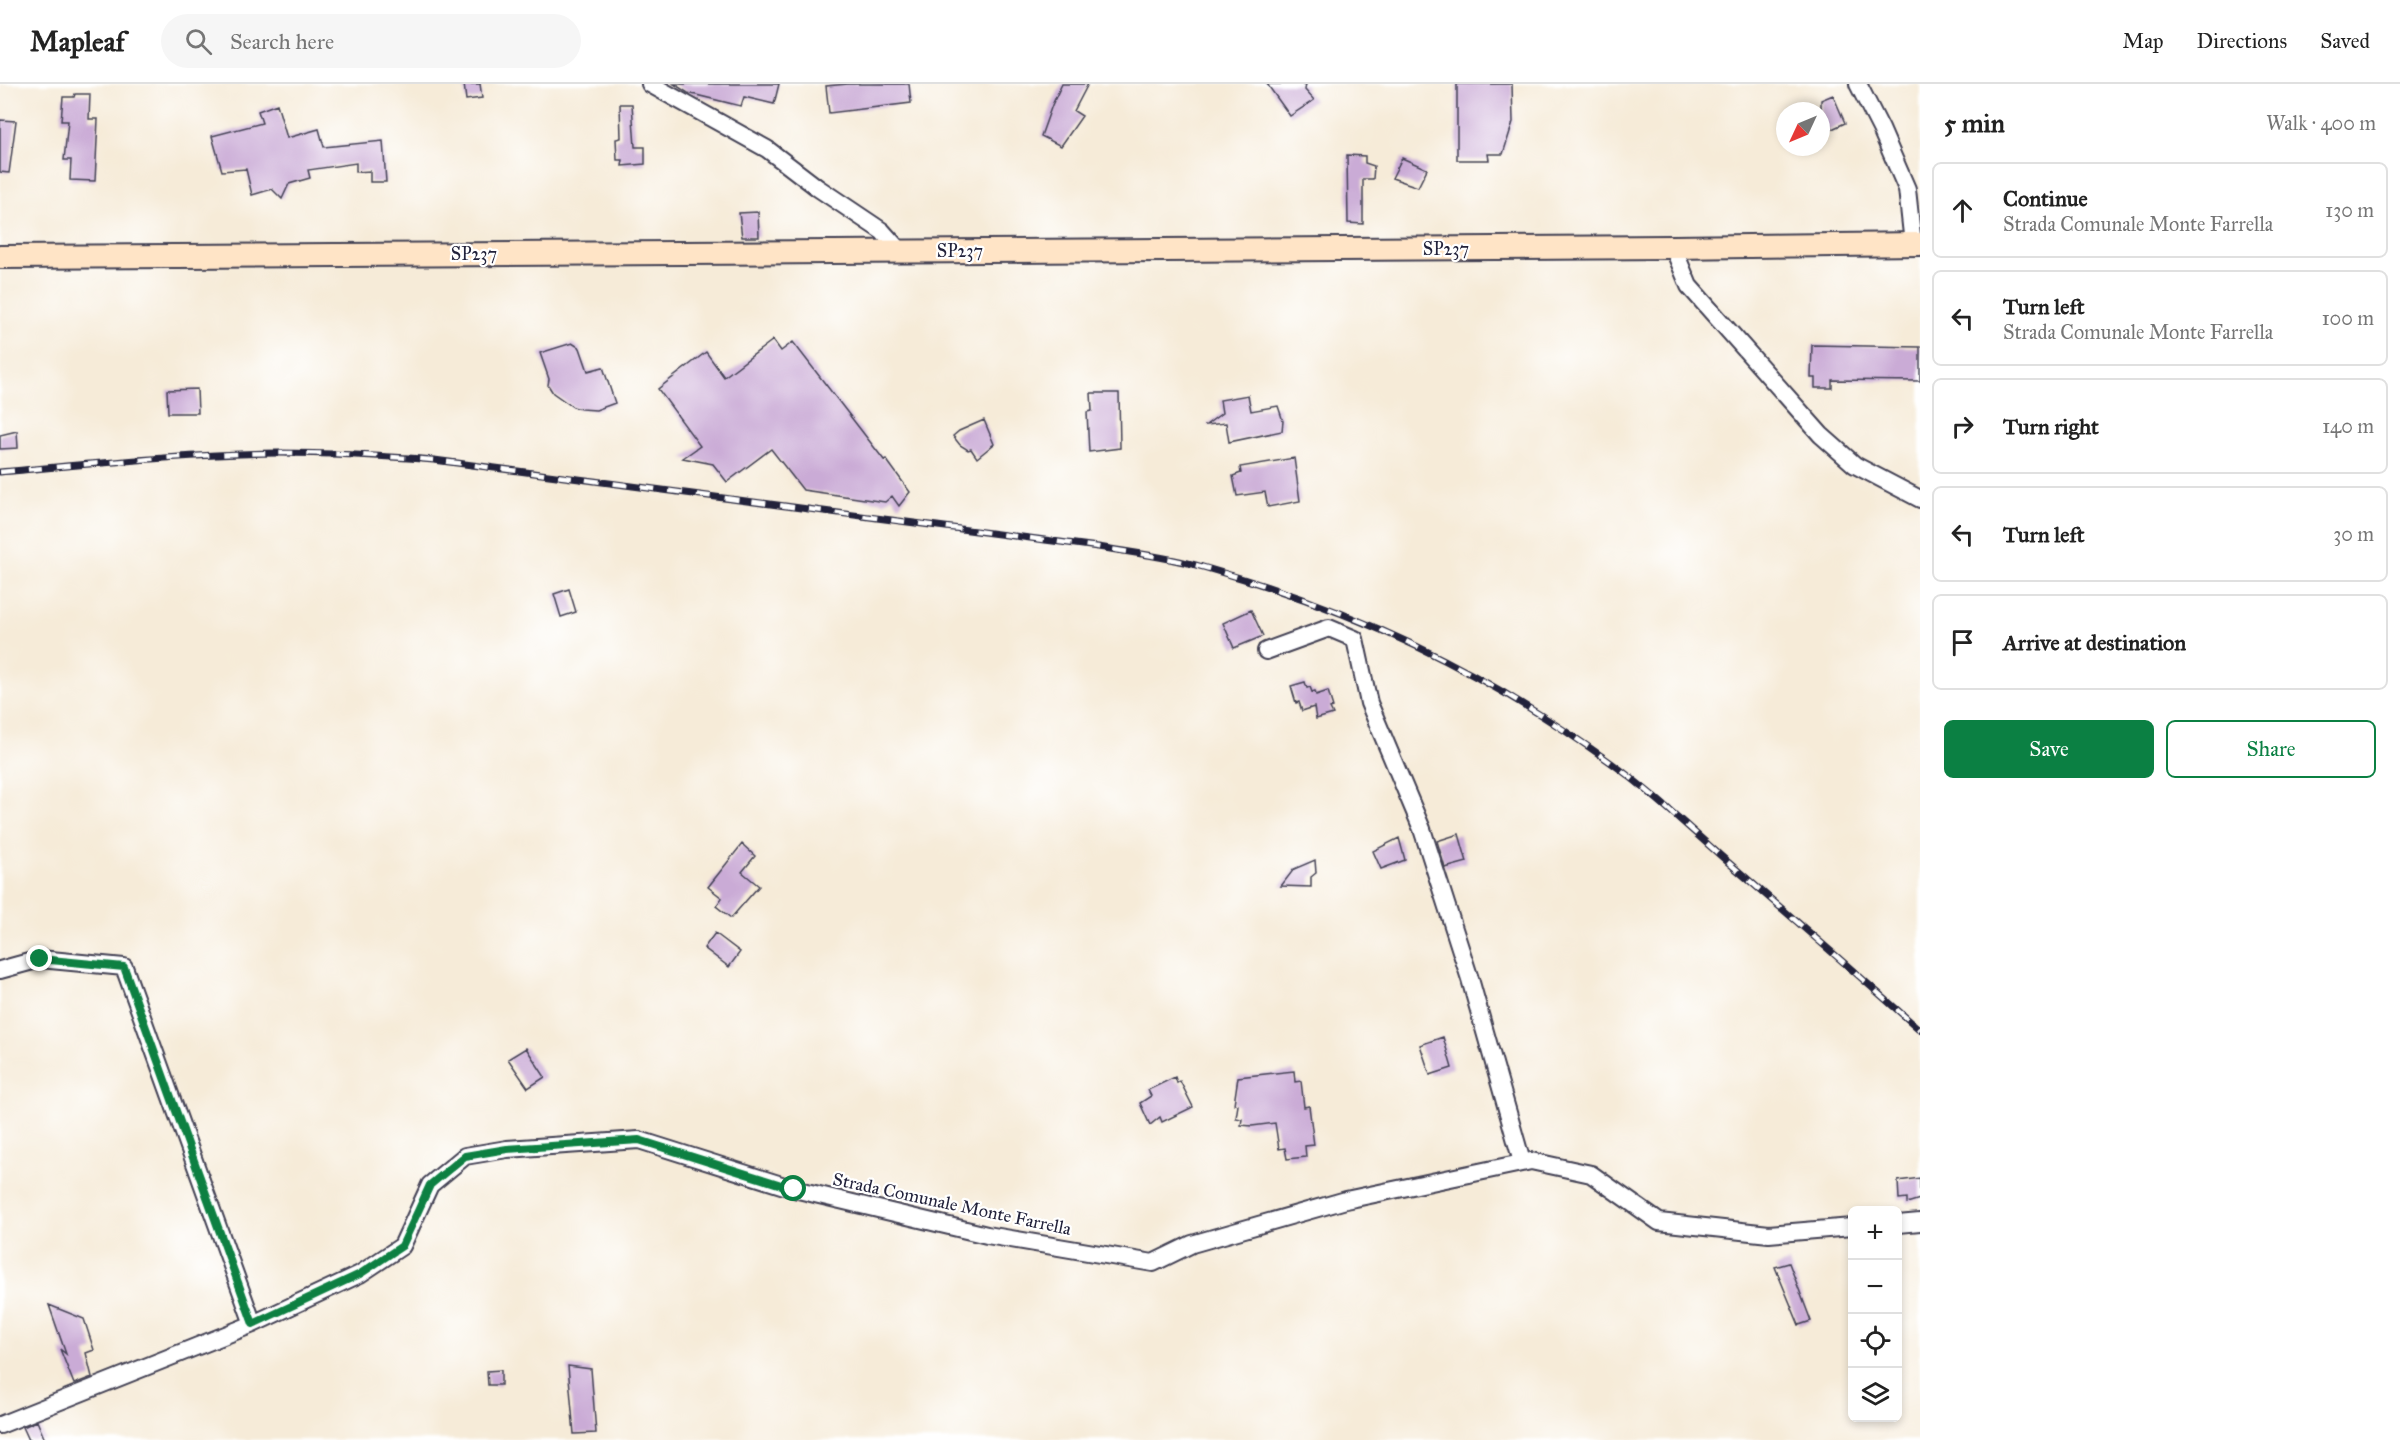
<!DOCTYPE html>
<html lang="en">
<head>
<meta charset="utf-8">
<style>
  body { margin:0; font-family:"IM FELL Great Primer",serif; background:#f6f6f6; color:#222 }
  .controls { position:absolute; right:18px; bottom:18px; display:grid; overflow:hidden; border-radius:9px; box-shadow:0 3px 9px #0003 }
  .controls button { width:54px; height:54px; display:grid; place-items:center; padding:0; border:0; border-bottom:2px solid #e0e0e0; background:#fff; color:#222; font:30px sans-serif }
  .compass { position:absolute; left:1776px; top:18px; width:54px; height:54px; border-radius:50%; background:#fff; box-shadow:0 3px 9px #0003; rotate:226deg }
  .stop { position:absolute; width:18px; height:18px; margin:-14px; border:4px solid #0b8043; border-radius:50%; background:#fff }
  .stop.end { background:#0b8043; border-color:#fff; box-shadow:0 2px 6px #0008 }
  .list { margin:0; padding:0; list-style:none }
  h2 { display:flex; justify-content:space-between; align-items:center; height:78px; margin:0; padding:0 24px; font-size:26px }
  h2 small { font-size:20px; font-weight:400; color:#767676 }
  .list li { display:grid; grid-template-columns:39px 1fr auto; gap:18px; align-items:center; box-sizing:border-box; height:96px; margin:0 12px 12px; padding:0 12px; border:2px solid #e0e0e0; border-radius:9px }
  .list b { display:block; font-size:22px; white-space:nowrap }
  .list p { margin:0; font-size:20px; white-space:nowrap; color:#767676 }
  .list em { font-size:20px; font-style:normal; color:#767676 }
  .actions { display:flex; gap:12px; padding:18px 24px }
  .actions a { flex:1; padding:14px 0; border:2px solid #0b8043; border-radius:9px; text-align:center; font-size:21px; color:#0b8043 }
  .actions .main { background:#0b8043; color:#fff }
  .icon { flex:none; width:33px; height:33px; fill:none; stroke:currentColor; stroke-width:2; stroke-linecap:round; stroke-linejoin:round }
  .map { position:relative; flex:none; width:1920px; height:1356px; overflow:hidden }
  header { display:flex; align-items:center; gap:36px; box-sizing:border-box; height:84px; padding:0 30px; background:#fff; border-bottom:2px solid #e0e0e0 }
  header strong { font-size:28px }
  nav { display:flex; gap:33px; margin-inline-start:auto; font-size:21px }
  .search { width:420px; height:54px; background:#f6f6f6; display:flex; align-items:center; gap:15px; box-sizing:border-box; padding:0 21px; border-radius:33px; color:#767676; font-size:22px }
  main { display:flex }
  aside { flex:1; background:#fff }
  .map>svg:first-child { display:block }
  .building { fill:#caabd6 }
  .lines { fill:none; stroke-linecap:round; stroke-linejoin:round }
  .minor-casing { stroke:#424053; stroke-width:20 }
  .secondary-casing { stroke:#424053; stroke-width:26 }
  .minor { stroke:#fff; stroke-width:16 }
  .secondary { stroke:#ffe4c6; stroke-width:22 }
  .rail-casing { stroke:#22223b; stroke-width:7 }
  .rail { stroke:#fff; stroke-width:4.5; stroke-dasharray:14; stroke-linecap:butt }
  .route { stroke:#0b8043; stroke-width:8 }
  .labels { text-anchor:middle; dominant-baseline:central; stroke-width:4.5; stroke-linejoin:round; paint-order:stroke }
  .street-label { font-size:18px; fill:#22223b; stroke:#fff }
</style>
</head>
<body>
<header>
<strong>Mapleaf</strong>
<div class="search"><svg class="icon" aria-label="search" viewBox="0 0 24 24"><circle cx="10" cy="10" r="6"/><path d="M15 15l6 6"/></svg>Search here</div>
<nav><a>Map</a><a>Directions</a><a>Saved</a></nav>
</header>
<main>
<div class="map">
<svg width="1920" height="1356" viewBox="0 0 1920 1356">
  <rect width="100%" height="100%" fill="#fff"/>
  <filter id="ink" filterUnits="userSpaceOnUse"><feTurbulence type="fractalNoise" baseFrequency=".0167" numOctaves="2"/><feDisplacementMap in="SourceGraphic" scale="12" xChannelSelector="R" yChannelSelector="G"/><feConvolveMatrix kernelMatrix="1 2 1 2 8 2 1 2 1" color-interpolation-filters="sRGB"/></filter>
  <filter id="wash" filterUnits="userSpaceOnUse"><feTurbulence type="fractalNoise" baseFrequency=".008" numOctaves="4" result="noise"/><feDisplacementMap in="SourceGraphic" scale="24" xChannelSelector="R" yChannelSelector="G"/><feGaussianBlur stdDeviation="1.35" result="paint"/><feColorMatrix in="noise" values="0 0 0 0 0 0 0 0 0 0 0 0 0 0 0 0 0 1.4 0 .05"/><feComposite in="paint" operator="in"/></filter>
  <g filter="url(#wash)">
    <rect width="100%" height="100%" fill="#f6ebd8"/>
    <g id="blocks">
      <path class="building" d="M464 0H480L482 14 466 16Z
        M674 0H779L774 20 744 13 741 22 688 9Z
        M909 0 911 19 829 29 826 2 848 0Z
        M1062 0H1088L1074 27 1082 32 1061 62 1041 52 1052 21Z
        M1267 0H1306L1305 6 1314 16 1290 32Z
        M1457 0H1512L1513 38 1503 70H1488L1489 76H1457Z
        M75 10H90L89 35H98L95 97 70 96 71 76H64L68 37H61L63 13H74Z
        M1833 11 1845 39 1821 50V16Z
        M277 20 287 54 319 45 324 63 383 57 386 98H370V87L356 88V79L308 86 310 94 289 100 282 115 272 105 252 111 246 85 222 87 212 52 262 39 258 27Z
        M620 20H632L635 63H645V80L622 82 623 76H617L616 55 621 54Z
        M0 36 16 37 9 89 0 88Z
        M1347 71 1365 72V79L1374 82 1373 95H1363V140L1348 139Z
        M1402 74 1427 85 1418 103 1392 94Z
        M758 128 759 153H742L739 129Z
        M773 256 781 267 793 258 884 376 886 375 910 408 899 422 892 412 885 418 803 406 771 365 727 398 713 380 683 374 700 362 658 305 706 268 724 293Z
        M572 259 580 264 588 287 603 283 615 319 596 326 581 325 573 323 553 309 548 301 549 295 540 269Z
        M1812 261 1920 263V297L1832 296V304H1815V294H1811Z
        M197 305 198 329H168L167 306Z
        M1091 309H1119L1120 364 1089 368 1087 328 1092 327Z
        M1248 311 1251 327 1278 322 1283 337 1282 347 1229 358 1226 339 1206 341 1222 329 1220 316Z
        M984 336 994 360 977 374 971 365 968 366 960 361 953 352 959 347Z
        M17 347 18 364 0 365V351Z
        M1294 374 1300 417 1268 423 1265 408 1237 412 1233 392 1241 389 1240 383Z
        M569 505 576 528 561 533 554 510Z
        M1251 526 1263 552 1234 564 1223 539Z
        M1305 598 1307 604 1310 603 1312 608 1315 607 1316 611 1328 607 1333 623 1330 624 1333 630 1316 635 1314 623 1302 627 1299 618 1296 619 1291 602Z
        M1459 750 1467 778 1445 784 1437 757Z
        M1399 754 1405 776 1381 785 1373 767Z
        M742 760 755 772 742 788 759 802 731 834 716 822 722 814 708 803Z
        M1315 776 1316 789 1311 793V803L1281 802 1294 785Z
        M715 849 740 868 729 883 704 864Z
        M1443 953 1452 984 1430 991 1420 961Z
        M526 964 545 993 528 1004 508 975Z
        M1294 987 1295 998 1301 997 1304 1023 1309 1022 1314 1061 1305 1062 1306 1073 1287 1075 1285 1064 1279 1065 1275 1039 1252 1042 1241 1041 1242 1035 1236 1034 1238 1021 1234 1020 1238 993Z
        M1175 993 1177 999 1180 997 1193 1023 1162 1038 1160 1033 1150 1041 1140 1019 1151 1012 1148 1006Z
        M1920 1094V1115L1907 1119V1114L1899 1115 1898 1097Z
        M1789 1179 1811 1237 1799 1241 1775 1183Z
        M49 1221 84 1235 94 1266 86 1269 92 1293 74 1300 60 1265 66 1270Z
        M568 1282 591 1285 596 1349 574 1350Z
        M501 1286V1301H488L487 1287Z
        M37 1337 45 1356H29L23 1343Z"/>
    </g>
  </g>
  <g filter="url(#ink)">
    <use href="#blocks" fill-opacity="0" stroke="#424053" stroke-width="1.5"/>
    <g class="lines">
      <defs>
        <path id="minor" d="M650 0 767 65 818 104 882 147 900 167
          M1858 0 1881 45 1907 105 1913 160
          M1673 163 1689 202 1821 351 1855 381 1920 415
          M1266 567 1329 544 1355 555 1369 619 1422 745 1470 895 1522 1078
          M0 886 40 875 124 883 253 1240
          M1898 1140 1920 1138
          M0 1341 253 1240 360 1190 402 1162 430 1101 465 1072 507 1065 639 1056 794 1105 987 1151 1153 1179 1192 1160 1346 1116 1531 1077 1591 1090 1659 1138 1769 1150 1852 1143"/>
        <path id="secondary" d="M0 173 1673 163 1920 160"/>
      </defs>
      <use href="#minor" class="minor-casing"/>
      <use href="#secondary" class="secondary-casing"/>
      <use href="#minor" class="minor"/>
      <use href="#secondary" class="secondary"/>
      <defs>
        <path id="rail" d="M0 388C93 380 186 370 279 369 331 369 383 372 434 376L1098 463C1133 469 1169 473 1203 483 1356 526 1481 585 1610 678 1652 708 1690 745 1729 779 1793 834 1857 890 1920 946"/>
      </defs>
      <use href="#rail" class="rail-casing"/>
      <use href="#rail" class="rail"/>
    </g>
  </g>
  <g class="lines" filter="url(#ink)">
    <path class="route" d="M40 875 124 883 253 1240 360 1190 402 1162 430 1101 465 1072 507 1065 639 1056 794 1105"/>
  </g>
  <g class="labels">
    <g class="street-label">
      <text x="1446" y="165">SP237</text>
      <text x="960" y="167">SP237</text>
      <text x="474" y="170">SP237</text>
      <text transform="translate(952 1120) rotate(12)">Strada Comunale Monte Farrella</text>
    </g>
  </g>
</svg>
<div class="controls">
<button>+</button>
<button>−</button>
<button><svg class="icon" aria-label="locate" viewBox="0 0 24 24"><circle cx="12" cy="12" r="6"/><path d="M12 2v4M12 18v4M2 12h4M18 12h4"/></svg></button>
<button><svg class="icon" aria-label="layers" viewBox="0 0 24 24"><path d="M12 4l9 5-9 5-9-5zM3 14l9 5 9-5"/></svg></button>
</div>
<svg class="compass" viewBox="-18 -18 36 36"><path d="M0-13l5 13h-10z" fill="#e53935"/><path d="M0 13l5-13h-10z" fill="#767676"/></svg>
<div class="stop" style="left:794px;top:1105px"></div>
<div class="stop end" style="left:40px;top:875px"></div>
</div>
<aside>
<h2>5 min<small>Walk · 400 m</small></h2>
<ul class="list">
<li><svg class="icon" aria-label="ahead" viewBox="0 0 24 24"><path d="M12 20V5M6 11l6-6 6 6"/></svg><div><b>Continue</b><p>Strada Comunale Monte Farrella</p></div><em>130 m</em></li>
<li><svg class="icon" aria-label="left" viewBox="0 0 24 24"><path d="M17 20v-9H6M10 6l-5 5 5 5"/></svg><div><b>Turn left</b><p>Strada Comunale Monte Farrella</p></div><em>100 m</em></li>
<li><svg class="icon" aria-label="right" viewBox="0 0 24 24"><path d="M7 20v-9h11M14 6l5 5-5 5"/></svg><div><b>Turn right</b></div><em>140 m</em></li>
<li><svg class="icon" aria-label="left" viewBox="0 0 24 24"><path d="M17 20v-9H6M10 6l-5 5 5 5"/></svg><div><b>Turn left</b></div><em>30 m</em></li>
<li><svg class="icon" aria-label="arrive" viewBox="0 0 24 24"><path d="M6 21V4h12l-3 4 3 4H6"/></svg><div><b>Arrive at destination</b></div></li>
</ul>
<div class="actions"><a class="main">Save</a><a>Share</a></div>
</aside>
</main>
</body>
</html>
